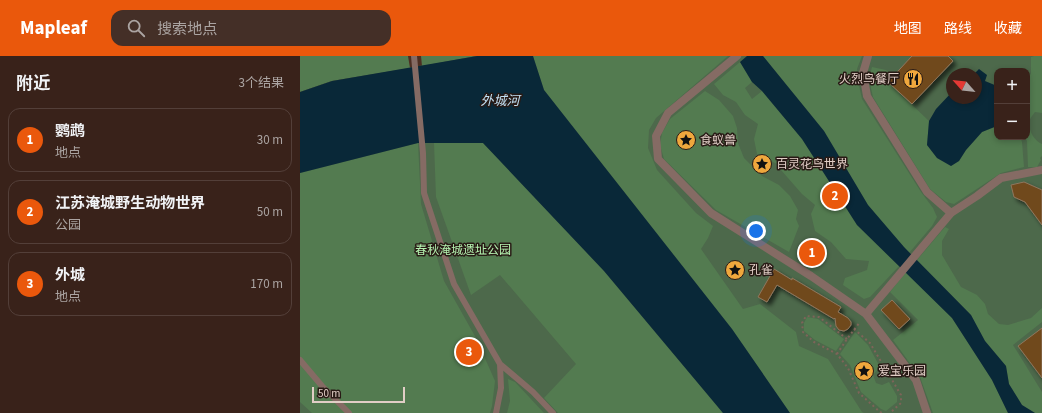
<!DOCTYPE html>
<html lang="zh">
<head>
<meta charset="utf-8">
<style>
  body { margin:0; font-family:"Source Sans 3","Noto Sans SC",sans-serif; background:#442f27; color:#f1f3f6 }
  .controls { position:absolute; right:12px; top:12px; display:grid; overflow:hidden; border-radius:8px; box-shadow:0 2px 6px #0003 }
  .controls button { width:36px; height:36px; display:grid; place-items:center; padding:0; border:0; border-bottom:1px solid #533f39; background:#39221a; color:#f1f3f6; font:20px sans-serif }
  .compass { position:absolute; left:646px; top:12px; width:36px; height:36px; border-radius:50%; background:#39221a; box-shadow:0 2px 6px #0003; rotate:297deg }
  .scale { position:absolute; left:12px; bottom:10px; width:93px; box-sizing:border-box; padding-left:4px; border:2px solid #e1cec6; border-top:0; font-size:11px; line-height:14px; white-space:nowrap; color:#e1cec6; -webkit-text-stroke:3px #281a15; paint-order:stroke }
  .you { position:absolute; left:456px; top:175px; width:14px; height:14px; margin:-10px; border:3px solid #fff; border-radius:50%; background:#1a73e8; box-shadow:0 0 0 6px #1a73e833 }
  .badge { display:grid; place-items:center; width:26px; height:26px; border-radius:50%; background:#ea580c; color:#fff; font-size:13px; font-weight:700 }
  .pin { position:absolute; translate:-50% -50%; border:2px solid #fff; box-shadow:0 1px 4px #0006 }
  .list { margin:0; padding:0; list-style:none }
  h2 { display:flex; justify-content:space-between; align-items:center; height:52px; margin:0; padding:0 16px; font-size:17px }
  h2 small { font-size:13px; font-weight:400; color:#aba4a2 }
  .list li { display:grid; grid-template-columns:26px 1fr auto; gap:12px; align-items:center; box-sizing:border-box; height:64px; margin:0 8px 8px; padding:0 8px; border:1px solid #533f39; border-radius:12px }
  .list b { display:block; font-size:15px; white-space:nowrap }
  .list p { margin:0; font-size:13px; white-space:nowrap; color:#aba4a2 }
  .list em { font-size:13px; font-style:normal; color:#aba4a2 }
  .icon { flex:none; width:22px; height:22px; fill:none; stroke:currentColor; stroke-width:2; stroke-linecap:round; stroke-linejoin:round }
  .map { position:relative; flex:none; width:742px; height:357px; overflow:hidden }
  header { display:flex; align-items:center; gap:24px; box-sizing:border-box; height:56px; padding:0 20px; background:#ea580c; color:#fff }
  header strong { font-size:19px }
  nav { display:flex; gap:22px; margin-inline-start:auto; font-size:14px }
  .search { width:280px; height:36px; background:#442f27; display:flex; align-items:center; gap:10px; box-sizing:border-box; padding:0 14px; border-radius:12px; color:#aba4a2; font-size:15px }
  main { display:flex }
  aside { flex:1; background:#39221a }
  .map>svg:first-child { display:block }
  .green { fill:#4d694b; fill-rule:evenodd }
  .forest { fill:#537b50 }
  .water { fill:#092838 }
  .building { fill:#6f481c; stroke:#90765d; filter:url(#shadow) }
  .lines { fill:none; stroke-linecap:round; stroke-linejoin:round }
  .path { stroke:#7e6459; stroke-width:2; stroke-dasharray:2 3; stroke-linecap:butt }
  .service { stroke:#856b64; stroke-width:6 }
  .pedestrian { stroke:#856b64; stroke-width:8 }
  .labels { text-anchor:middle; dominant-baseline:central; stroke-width:3; stroke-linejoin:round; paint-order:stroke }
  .poi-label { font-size:12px; fill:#e1cec6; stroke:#281a15; text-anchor:start }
  .park-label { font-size:12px; fill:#b5f3b0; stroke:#281a15 }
  .water-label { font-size:13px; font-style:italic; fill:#c1e1f5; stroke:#281a15 }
</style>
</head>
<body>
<header>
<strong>Mapleaf</strong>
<div class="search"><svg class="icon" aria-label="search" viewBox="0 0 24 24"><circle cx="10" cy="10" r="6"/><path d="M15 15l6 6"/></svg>搜索地点</div>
<nav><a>地图</a><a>路线</a><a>收藏</a></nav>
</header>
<main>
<aside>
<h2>附近<small>3个结果</small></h2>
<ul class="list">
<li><span class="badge">1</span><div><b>鹦鹉</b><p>地点</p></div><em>30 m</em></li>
<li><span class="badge">2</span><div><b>江苏淹城野生动物世界</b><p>公园</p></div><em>50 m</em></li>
<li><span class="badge">3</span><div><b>外城</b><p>地点</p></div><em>170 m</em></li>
</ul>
</aside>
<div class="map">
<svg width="742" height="357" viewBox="0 0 742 357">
  <defs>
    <filter id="shadow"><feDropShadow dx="3.5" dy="3.5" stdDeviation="2" flood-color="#0009"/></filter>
  </defs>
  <rect width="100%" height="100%" fill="#4c2e22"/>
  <path class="green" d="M177 0H742V357H0V36L32 25ZM697 15H727V81H697ZM652 18H676V42H652Z"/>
  <path class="forest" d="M0 0H108L110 12 32 25 0 36Z
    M121 0H177L122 10Z
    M233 0H428L356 62 349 74 348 92 357 114 396 157 413 170 408 182 401 193 443 253 460 248 496 276 499 290 528 303 562 356 564 357H490L432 273 244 34Z
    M463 0H562L557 13 558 25 562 43 621 136 633 152 637 161 632 170 609 197 568 149 524 75Z
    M734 0H742V57L735 56C733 59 730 62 730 64 727 73 734 85 742 88V100L740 102 741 104 737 111H728L727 85 725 81H727V21L731 18V1Z
    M440 6 452 26 445 32 452 43 462 35 502 83 557 169 599 210 570 241 564 243 543 229 545 222 567 214 569 205 546 203 531 186 515 175 511 158 515 149 502 138 481 114V110L457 98 454 83 458 68 445 59 436 46 423 39 414 28Z
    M572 11 586 14 593 21 588 26 629 65 627 89 637 102 651 110 659 105 666 94 682 76 697 70V81H720L722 86 724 111 701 117 654 148 646 146 630 133 573 41 569 23Z
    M405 35 419 44 433 60 437 72 438 87 444 102 462 120 479 129 490 140 498 154 496 163 499 170 489 196 416 154 364 103 360 89 362 77 370 63Z
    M118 87 121 148 144 225 176 282 195 325 192 350 190 357H12L0 346V117Z
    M134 87H183L304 215 423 357H258L244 342 276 308 200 219 171 239 136 141Z
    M645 171 649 173 642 185V199L661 231 677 239 685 248 688 258 699 268 708 269 731 262 742 252V266L713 289 742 336V357H735L722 349 709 328 706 310 685 285 671 259 617 204Z
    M606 216 652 262 692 324 708 357H633L620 321 593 284 618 264 590 236Z
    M507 261 518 263 544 283 536 295 515 284 504 275V267Z
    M555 276 568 289 580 311 573 319 576 327 582 329 589 326 597 340V346L586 355 581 353 561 336 550 309 540 298Z
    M208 323 215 326 244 357H207L210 345Z"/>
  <path class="water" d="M177 0H233L244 34 432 273 490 357H423L304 215 183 87H118L0 117V36L32 25Z
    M447 0H463L524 75 568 149 604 191 671 259 685 285 706 310 709 328 722 349 735 357H708L692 324 652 262 557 169 502 83 462 35 452 26 440 6Z
    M679 13 687 19 685 25 697 30V70L682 76 666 94 659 105 651 110 637 102 627 89 629 65 636 53 652 36V42H676V18H674Z"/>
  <path class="building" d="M612 0H648L653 5 612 48 588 26Z
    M724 126 742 134V169L725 146 714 141 711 129Z
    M474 213 492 224V222L541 251 538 256 548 262 551 266V269L548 273 544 275 539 274 536 270 535 262 534 263 477 229 467 246 458 241Z
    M592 244 610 263 599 273 581 254Z
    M742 272V322L718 290Z"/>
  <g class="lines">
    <path class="path" d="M554 273 570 287 601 339V347L590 357
      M547 283 519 261 506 260 502 267 503 276 514 286 537 298 548 312 559 337 580 356 582 357
      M537 298 547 283 560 266"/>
    <path class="service" d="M114 0 123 97 124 137 154 228 200 308 201 332 196 357
      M0 304 22 330 49 357
      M200 308 233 336 253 357"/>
    <path class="pedestrian" d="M437 0 368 57 356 80 358 103 411 157 511 220 566 258 616 324 627 357
      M568 0 563 17 567 40 627 136 651 157
      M566 258 651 157 677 140 701 122 742 114"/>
  </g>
  <defs>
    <symbol id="restaurant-disc" viewBox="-11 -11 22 22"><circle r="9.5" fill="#efa73d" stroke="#281a15"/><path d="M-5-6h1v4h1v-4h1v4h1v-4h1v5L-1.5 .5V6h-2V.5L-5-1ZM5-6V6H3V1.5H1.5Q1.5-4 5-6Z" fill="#111"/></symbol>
    <symbol id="sight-disc" viewBox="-11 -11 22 22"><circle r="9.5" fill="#efa73d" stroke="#281a15"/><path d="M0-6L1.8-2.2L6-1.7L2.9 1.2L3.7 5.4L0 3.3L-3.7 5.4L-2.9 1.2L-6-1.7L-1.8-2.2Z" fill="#111"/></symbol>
  </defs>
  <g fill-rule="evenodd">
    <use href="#restaurant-disc" x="602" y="12" width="22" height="22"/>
    <use href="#sight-disc" x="375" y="73" width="22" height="22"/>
    <use href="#sight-disc" x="451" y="97" width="22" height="22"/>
    <use href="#sight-disc" x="424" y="203" width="22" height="22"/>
    <use href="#sight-disc" x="553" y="304" width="22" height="22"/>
  </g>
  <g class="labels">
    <g class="poi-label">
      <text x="599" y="23" text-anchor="end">火烈鸟餐厅</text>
      <text x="400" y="84">食蚁兽</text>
      <text x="476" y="108">百灵花鸟世界</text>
      <text x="449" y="214">孔雀</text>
      <text x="578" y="315">爱宝乐园</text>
    </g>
    <g class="park-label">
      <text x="163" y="194">春秋淹城遗址公园</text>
    </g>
    <g class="water-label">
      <text x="200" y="45">外城河</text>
    </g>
  </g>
</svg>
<div class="controls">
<button>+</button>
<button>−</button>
</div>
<svg class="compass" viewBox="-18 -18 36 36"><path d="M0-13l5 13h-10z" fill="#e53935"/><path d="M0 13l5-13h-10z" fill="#aba4a2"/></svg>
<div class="scale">50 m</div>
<div class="you"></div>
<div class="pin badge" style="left:512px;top:197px">1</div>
<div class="pin badge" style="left:535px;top:140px">2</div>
<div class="pin badge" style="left:169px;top:296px">3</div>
</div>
</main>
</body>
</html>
